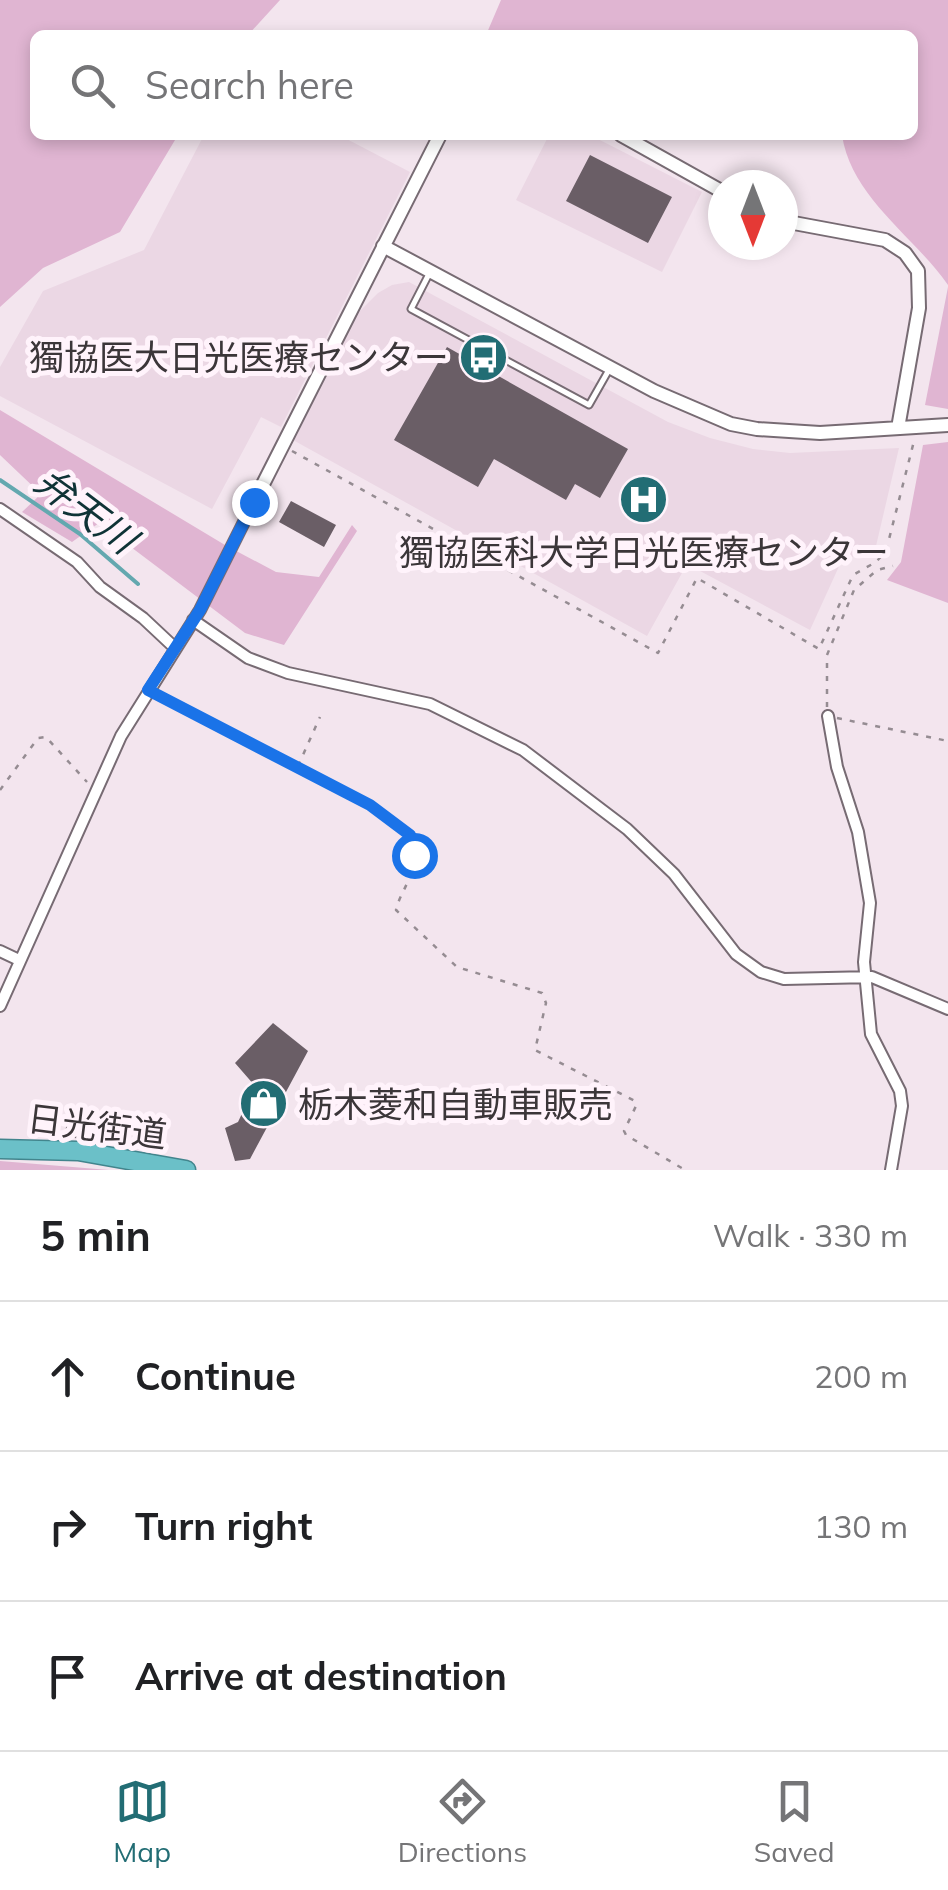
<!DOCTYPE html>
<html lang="en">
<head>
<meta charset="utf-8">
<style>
  body { margin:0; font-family:Mulish,"Noto Sans JP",sans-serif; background:#f6f6f6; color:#202124 }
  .compass { position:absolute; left:708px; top:170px; width:90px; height:90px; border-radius:50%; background:#fff; box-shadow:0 5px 15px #0003; rotate:180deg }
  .stop { position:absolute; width:30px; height:30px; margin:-22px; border:8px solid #1a73e8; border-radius:50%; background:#fff }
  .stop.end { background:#1a73e8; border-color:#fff; box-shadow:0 2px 10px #0008 }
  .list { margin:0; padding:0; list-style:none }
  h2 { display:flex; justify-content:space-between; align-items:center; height:130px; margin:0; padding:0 40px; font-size:42px }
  h2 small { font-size:32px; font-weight:400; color:#757577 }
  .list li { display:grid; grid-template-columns:65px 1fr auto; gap:30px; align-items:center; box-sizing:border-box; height:150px; padding:0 40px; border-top:2px solid #e0e0e0 }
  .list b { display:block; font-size:38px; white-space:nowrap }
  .list em { font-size:32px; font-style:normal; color:#757577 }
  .icon { flex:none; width:55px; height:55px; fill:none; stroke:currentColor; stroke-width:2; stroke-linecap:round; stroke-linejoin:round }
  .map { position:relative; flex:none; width:948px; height:1170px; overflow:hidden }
  .search { position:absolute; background:#fff; box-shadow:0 5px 15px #0003; left:30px; right:30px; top:30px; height:110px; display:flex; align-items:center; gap:25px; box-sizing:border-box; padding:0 35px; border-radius:15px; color:#757577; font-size:38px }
  .sheet { height:580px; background:#fff }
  nav { display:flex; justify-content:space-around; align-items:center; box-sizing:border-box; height:140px; border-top:2px solid #e0e0e0; background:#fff; font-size:28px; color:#757577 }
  nav a { display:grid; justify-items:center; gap:5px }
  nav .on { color:#226d74 }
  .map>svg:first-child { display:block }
  .built { fill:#ebd7e4 }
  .green { fill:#e0b5d2 }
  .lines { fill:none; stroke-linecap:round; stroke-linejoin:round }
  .stream { stroke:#63a8af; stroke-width:4 }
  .building { fill:#6a5e66 }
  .service-casing { stroke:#776b73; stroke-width:9 }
  .minor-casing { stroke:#776b73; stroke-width:14 }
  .tertiary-casing { stroke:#776b73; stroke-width:16 }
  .trunk-casing { stroke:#42858d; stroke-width:21 }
  .path { stroke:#958c92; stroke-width:2.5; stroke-dasharray:5 8; stroke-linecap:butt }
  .service { stroke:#fff; stroke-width:5 }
  .minor { stroke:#fff; stroke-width:10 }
  .tertiary { stroke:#fff; stroke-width:12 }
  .trunk { stroke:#6bc0c8; stroke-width:18 }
  .route { stroke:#1a73e8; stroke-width:12 }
  .labels { text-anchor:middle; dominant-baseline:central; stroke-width:10; stroke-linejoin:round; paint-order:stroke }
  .poi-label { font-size:35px; fill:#3b3639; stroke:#fff3fb; text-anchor:end }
  .street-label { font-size:35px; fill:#3b3639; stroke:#fff3fb }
  .water-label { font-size:38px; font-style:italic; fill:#0f3336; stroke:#fff3fb }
</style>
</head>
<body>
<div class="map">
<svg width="948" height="1170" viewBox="0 0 948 1170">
  <rect width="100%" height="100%" fill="#f3e5ee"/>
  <path class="built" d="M204 135H339L410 172 281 427 261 417 212 509 0 396V367L43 291 144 250Z
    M549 135H590L702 192 662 272 516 200Z
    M409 282 668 422 710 438 753 449 790 453 899 448 876 546 841 562 810 630 687 564 647 636 293 440 357 314 378 293 392 285Z"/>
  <path class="green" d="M0 0H280L248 35H35V135H178L120 232 43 268 0 307Z
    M501 0H948V285C914 236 851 197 842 135H913V35H486Z
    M948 287V409L925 405Z
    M0 410 225 545 276 572 319 577 352 525 357 531 284 645 245 633 99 523 72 542 22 512 41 494 0 455Z
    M948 442V603L887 580 901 562 923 445Z
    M0 1161 109 1170H0Z"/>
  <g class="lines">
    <path class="stream" d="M0 480 80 534 138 584"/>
  </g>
  <path class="building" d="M590 155 672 197 648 243 566 201Z
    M447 347 628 449 600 498 575 484 566 500 494 459 478 487 394 440Z
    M291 501 336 525 324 547 279 522Z
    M273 1023 308 1051 250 1159 235 1161 225 1128 238 1122 255 1086 235 1063Z
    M67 1117 86 1119 84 1139 65 1137Z"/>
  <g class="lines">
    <defs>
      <path id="service" d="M429 274 411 309 589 405 610 368"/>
      <path id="minor" d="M0 509 77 562 100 587 143 618 175 648
        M193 620 248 658 288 673 430 704 523 750 627 829 674 874 736 954 761 972 784 979 872 977 948 1009
        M828 716 837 767 858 832 870 903 864 962 871 1034 900 1091 902 1106 891 1170
        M0 951 19 960
        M0 1006 121 736 200 610 254 502"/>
      <path id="tertiary" d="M621 135 723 192
        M783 221 885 240 905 253 918 271 919 308 898 428
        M383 246 654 391 731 424 757 429 820 433 948 425
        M254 502 440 135"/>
      <path id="trunk" d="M0 1149 78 1151 186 1170"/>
    </defs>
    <use href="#service" class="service-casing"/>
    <use href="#minor" class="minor-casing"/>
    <use href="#tertiary" class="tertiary-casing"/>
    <use href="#trunk" class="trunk-casing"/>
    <path class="path" d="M292 451 658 653 697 578 819 649 853 575 876 562 886 551 914 441
      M159 696 371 805C403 826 424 838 408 881 404 891 398 900 396 910L457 967 542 993 546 1003 535 1050 635 1101 636 1106 624 1131 626 1135 685 1170
      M827 707V655L854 590 877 570 893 566
      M837 718 948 741
      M298 766 320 717
      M0 790 38 738 46 737 87 782"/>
    <use href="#service" class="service"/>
    <use href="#minor" class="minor"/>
    <use href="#tertiary" class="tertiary"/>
    <use href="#trunk" class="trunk"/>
  </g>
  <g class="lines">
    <path class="route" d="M254 502 200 610 148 690 370 805 410 835 414 855"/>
  </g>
  <defs>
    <symbol id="bus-disc" viewBox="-11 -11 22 22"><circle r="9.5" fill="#226d74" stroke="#fff3fb"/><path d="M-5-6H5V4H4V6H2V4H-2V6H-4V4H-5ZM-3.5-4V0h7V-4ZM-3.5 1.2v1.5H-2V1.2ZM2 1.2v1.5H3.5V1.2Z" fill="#fff"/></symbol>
    <symbol id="hospital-disc" viewBox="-11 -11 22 22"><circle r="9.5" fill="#226d74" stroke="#fff3fb"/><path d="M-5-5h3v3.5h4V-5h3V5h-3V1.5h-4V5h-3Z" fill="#fff"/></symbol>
    <symbol id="shop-disc" viewBox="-11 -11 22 22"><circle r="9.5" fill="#226d74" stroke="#fff3fb"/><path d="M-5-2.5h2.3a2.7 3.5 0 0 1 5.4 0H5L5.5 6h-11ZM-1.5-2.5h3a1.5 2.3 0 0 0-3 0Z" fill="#fff"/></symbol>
  </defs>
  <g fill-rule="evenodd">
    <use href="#bus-disc" x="456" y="330" width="55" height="55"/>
    <use href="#hospital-disc" x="616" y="472" width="55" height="55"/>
    <use href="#shop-disc" x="236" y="1076" width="55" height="55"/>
  </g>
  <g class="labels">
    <g class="poi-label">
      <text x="449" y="357">獨協医大日光医療センター</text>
      <text x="644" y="552" text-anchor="middle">獨協医科大学日光医療センター</text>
      <text x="298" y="1104" text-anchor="start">栃木菱和自動車販売</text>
    </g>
    <g class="street-label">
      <text transform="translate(97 1126) rotate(7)">日光街道</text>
    </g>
    <g class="water-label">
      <text transform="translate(86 510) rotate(37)">弁天川</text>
    </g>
  </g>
</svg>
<svg class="compass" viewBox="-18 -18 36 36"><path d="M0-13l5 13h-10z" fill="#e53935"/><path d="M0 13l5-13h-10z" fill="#757577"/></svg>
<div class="stop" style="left:414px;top:855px"></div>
<div class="stop end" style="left:254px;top:502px"></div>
<div class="search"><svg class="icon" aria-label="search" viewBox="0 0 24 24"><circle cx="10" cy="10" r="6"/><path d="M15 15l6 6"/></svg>Search here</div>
</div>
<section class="sheet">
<h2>5 min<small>Walk · 330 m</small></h2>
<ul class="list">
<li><svg class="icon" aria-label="ahead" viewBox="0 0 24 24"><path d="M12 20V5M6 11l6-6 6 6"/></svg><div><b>Continue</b></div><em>200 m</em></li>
<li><svg class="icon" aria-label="right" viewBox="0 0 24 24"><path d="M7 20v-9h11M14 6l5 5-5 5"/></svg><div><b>Turn right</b></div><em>130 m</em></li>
<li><svg class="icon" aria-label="arrive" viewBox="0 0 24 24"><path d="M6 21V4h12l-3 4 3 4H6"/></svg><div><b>Arrive at destination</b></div></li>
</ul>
</section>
<nav>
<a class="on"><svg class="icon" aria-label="map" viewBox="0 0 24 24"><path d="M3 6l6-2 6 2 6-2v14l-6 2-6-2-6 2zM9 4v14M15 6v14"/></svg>Map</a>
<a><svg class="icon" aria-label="directions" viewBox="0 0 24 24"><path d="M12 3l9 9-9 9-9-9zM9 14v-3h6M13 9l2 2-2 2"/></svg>Directions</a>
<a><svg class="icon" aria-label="saved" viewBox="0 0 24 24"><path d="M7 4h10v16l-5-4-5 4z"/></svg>Saved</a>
</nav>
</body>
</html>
